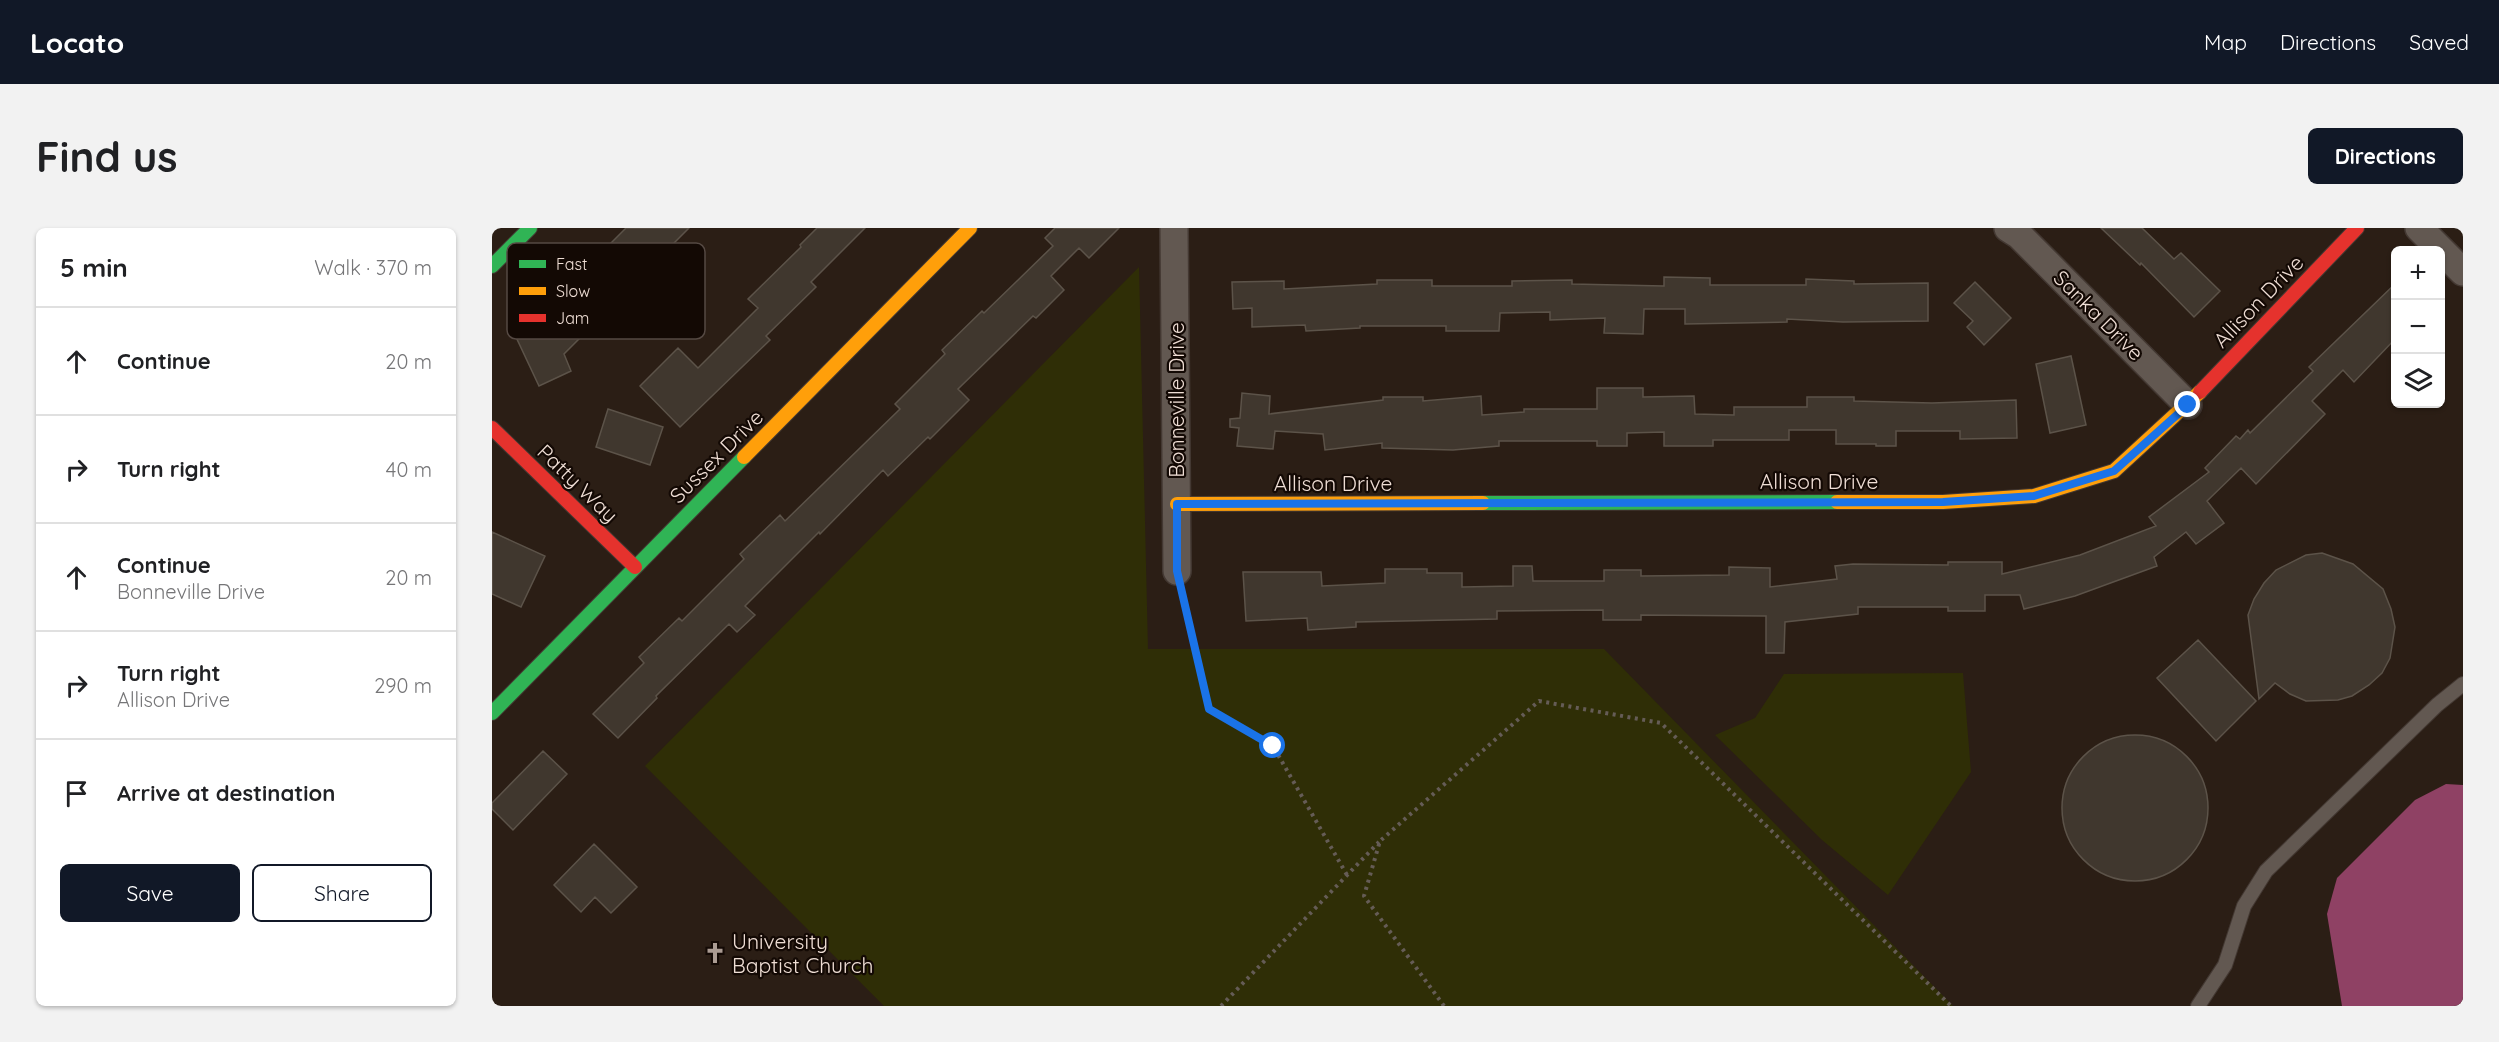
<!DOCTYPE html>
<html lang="en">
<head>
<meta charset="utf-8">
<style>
  body { margin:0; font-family:Quicksand,sans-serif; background:#f2f2f2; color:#202124 }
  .controls { position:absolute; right:18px; top:18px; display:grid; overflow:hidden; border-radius:9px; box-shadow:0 2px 4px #0004 }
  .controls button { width:54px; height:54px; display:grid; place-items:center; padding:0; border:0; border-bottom:2px solid #e0e0e0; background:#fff; color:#202124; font:30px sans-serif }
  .stop { position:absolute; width:18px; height:18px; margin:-14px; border:4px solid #1a73e8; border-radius:50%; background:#fff }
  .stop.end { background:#1a73e8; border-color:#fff; box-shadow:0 2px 6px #0008 }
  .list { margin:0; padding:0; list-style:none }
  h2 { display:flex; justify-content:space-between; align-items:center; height:78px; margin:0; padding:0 24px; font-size:26px }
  h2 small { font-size:20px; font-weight:400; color:#757577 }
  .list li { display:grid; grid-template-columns:39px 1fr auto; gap:18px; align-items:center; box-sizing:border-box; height:108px; padding:0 24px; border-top:2px solid #e0e0e0 }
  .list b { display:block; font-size:22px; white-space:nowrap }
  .list p { margin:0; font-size:20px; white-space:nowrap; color:#757577 }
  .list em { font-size:20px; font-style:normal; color:#757577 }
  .actions { display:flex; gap:12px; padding:18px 24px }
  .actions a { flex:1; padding:14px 0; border:2px solid #111827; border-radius:9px; text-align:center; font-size:21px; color:#111827 }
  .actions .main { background:#111827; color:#fff }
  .icon { flex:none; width:33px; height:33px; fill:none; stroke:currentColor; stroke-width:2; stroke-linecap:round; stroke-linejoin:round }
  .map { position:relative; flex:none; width:1971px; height:778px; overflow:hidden; border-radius:9px }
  header { display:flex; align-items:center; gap:36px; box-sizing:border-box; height:84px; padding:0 30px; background:#111827; color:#fff }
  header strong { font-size:28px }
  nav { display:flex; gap:33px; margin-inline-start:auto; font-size:21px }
  .intro { display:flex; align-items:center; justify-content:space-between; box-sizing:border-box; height:144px; padding:0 36px }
  h1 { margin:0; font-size:42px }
  .button { padding:15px 27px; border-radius:9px; background:#111827; color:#fff; font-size:21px; font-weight:700 }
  main { display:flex; gap:36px; padding:0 36px }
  aside { flex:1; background:#fff; border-radius:9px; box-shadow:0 2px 4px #0004 }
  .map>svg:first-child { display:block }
  .green { fill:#2f2e06 }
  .water { fill:#8f4164 }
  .building { fill:#40372e; stroke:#5c5349; stroke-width:1.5 }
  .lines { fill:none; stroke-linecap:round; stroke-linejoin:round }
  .lane-casing { stroke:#433832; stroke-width:16 }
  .street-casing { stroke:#433832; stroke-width:30 }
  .fast-casing { stroke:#433832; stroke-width:16 }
  .slow-casing { stroke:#433832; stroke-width:16 }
  .jam-casing { stroke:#433832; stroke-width:16 }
  .path { stroke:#655c56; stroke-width:4; stroke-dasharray:3 4.5; stroke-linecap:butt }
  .lane { stroke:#625851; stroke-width:14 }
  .street { stroke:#625851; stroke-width:27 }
  .fast { stroke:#30b455; stroke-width:14 }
  .slow { stroke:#ff9f0a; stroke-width:14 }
  .jam { stroke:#e5322d; stroke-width:14 }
  .route { stroke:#1a73e8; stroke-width:8 }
  .labels { text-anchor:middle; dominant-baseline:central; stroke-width:4.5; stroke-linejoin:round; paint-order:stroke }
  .street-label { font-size:21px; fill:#efded5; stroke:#130904 }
  .poi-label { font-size:21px; fill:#efded5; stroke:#130904; text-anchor:start }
  .key { fill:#130904; stroke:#554943; stroke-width:1.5 }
  .key-label { font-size:16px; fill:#efded5 }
</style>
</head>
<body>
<header>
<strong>Locato</strong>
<nav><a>Map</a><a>Directions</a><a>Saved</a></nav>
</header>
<div class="intro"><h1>Find us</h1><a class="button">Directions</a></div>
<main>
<aside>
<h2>5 min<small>Walk · 370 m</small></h2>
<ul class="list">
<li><svg class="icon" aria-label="ahead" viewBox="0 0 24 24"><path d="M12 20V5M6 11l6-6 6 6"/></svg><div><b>Continue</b></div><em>20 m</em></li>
<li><svg class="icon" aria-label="right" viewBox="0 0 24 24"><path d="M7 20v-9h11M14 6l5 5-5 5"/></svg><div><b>Turn right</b></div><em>40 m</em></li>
<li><svg class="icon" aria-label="ahead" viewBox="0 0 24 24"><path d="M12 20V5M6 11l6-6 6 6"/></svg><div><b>Continue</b><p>Bonneville Drive</p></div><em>20 m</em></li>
<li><svg class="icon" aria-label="right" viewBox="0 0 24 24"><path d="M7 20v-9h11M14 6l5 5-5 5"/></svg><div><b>Turn right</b><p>Allison Drive</p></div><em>290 m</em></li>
<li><svg class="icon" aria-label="arrive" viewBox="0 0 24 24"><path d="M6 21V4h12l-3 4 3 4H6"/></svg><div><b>Arrive at destination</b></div></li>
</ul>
<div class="actions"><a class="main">Save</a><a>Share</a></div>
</aside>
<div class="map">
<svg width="1971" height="778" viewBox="0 0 1971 778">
  <rect width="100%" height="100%" fill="#2b1e15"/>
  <path class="green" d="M647 39 656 421H1112L1461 778H392L153 538Z
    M1471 445 1479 544 1396 667 1330 612 1223 507 1263 490 1292 446Z"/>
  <path class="water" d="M1954 556 1971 557V778H1850L1835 686 1845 650 1923 572Z"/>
  <path class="building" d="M134 0H197L171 26 173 29 145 57 143 55 72 126 79 143 47 158 24 109 65 90 121 33 111 23Z
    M325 0H373L319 54 324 59 274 108 278 112 188 199 148 158 186 120 206 140 266 80 256 71 309 19 308 17Z
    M563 0H627L597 30 587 20 559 48 572 62 544 90 541 88 466 161 477 172 438 211 436 209 396 248 391 242 328 306 327 304 253 378 263 387 245 404 237 396 164 468 165 470 126 510 101 486 152 435 147 429 187 390 190 393 252 331 248 326 288 287 293 293 408 181 403 176 453 126 450 122 490 83 492 85 561 18 553 10Z
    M1609 0H1650L1682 31 1689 25 1728 63 1702 89 1649 35 1648 37Z
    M1172 49 1218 50V57H1314V51L1362 53V56L1436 55V93L1351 94 1295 91V94L1193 96V81H1152L1151 106 1112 105 1113 90 1058 92V84L1008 85 1007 103H954V98H868V100L814 103 813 97 760 99V80L741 81 740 54 792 53V61L885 56V52H940V58H1020V53L1080 52V56L1172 58Z
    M1483 54 1519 90 1492 117 1475 99 1481 93 1462 75Z
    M1904 55V110L1862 154 1851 142 1820 173 1833 186 1764 256 1749 240 1715 273 1732 295 1704 316 1694 304 1662 329 1665 338 1583 368 1532 381 1528 367H1493V383H1456V379H1366V386L1293 394 1292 425H1274V388L1149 387V392H1111V382L1005 383V391L864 394V399L816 402 815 390 754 393 751 344H829L830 358 893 355V341H935V345H970V359L1021 358V338H1040L1041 353H1112V342H1149V348L1237 347V339L1278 340V359L1345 351 1343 338 1361 336 1456 337V334H1510V346L1588 327 1664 298 1657 289 1717 244 1713 240 1744 208 1748 211 1756 202 1758 205 1821 143 1817 139Z
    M1579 128 1594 197 1558 205 1544 136Z
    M1105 160H1151V169L1202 168 1203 186 1242 187V179H1315V169H1362V173L1440 175 1524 172 1525 210 1468 211V203H1404V218H1384V216H1344V202H1297V212H1221V218H1172V204L1135 205V218H1105V213H1007V218L961 222 890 220V215L833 222 831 206 783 203 781 221 745 218 747 200 738 199V191L748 190 750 165 778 168 777 186 891 172V169H931V173L989 168 990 187 1032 184V181H1105Z
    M116 181 171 199 158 237 104 219Z
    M0 304 53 328 29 379 0 366Z
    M1830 325 1861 336 1891 361 1899 381 1903 399 1898 430 1890 445 1877 457 1860 468 1846 472 1814 473 1798 466 1783 455 1767 471 1756 387 1762 371 1772 355 1784 342 1814 327Z
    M1706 412 1764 473 1724 513 1665 450Z
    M1570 580a73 73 0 1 1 146 0a73 73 0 1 1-146 0Z
    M51 523 75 546 21 602 0 581V575Z
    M102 616 145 659 119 685 103 669 89 684 62 657Z"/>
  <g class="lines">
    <defs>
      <path id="lane" d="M1706 778 1733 737 1752 678 1774 643 1945 477 1971 456"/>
      <path id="street" d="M682 0 685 343
        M1516 0 1527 7 1696 177
        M1927 0 1971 44"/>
      <path id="fast" d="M0 38 38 0
        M991 275 1345 274
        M0 485 252 229"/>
      <path id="slow" d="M252 229 478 0
        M1345 274H1451L1542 268 1622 243 1708 164
        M685 276 991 275"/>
      <path id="jam" d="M1708 164 1865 0
        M0 200 143 339"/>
    </defs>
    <use href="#lane" class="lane-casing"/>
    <use href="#street" class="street-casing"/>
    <use href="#fast" class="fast-casing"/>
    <use href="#slow" class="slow-casing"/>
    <use href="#jam" class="jam-casing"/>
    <path class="path" d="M690 366 717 481 781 518 855 647
      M729 778 887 614
      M952 778 872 668 888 613 1047 473 1169 495 1459 778"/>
    <use href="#lane" class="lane"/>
    <use href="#street" class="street"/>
    <use href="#fast" class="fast"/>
    <use href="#slow" class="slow"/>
    <use href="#jam" class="jam"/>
  </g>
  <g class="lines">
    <path class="route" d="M781 518 717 481 685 343V276L1451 274 1542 268 1622 243 1696 177"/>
  </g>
  <defs>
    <symbol id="church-bare" viewBox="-9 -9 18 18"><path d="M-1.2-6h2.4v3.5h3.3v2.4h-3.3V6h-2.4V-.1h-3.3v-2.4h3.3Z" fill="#aa9b92" stroke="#130904" stroke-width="2.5" paint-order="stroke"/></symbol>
  </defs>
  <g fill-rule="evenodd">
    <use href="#church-bare" x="208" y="710" width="30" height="30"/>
  </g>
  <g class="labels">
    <g class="street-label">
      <text transform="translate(1766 73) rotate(-46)">Allison Drive</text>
      <text transform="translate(1607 87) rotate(45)">Sanka Drive</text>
      <text transform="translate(684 172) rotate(-90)">Bonneville Drive</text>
      <text transform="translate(224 228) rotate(-45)">Sussex Drive</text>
      <text x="1327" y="253">Allison Drive</text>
      <text transform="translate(86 255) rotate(44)">Patty Way</text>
      <text x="841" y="255">Allison Drive</text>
    </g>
    <g class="poi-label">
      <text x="240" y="713">University<tspan x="240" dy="24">Baptist Church</tspan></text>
    </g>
  </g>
  <rect x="15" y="15" width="198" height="96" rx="9" class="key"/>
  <rect x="27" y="32" width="27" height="8" fill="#30b455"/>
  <rect x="27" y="59" width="27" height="8" fill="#ff9f0a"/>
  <rect x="27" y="86" width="27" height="8" fill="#e5322d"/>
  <g class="key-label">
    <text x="64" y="42">Fast</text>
    <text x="64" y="69">Slow</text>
    <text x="64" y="96">Jam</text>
  </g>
</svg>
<div class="controls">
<button>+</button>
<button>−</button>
<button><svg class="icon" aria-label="layers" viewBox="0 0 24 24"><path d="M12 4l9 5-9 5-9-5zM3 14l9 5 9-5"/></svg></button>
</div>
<div class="stop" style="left:781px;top:518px"></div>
<div class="stop end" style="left:1696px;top:177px"></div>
</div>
</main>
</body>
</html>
